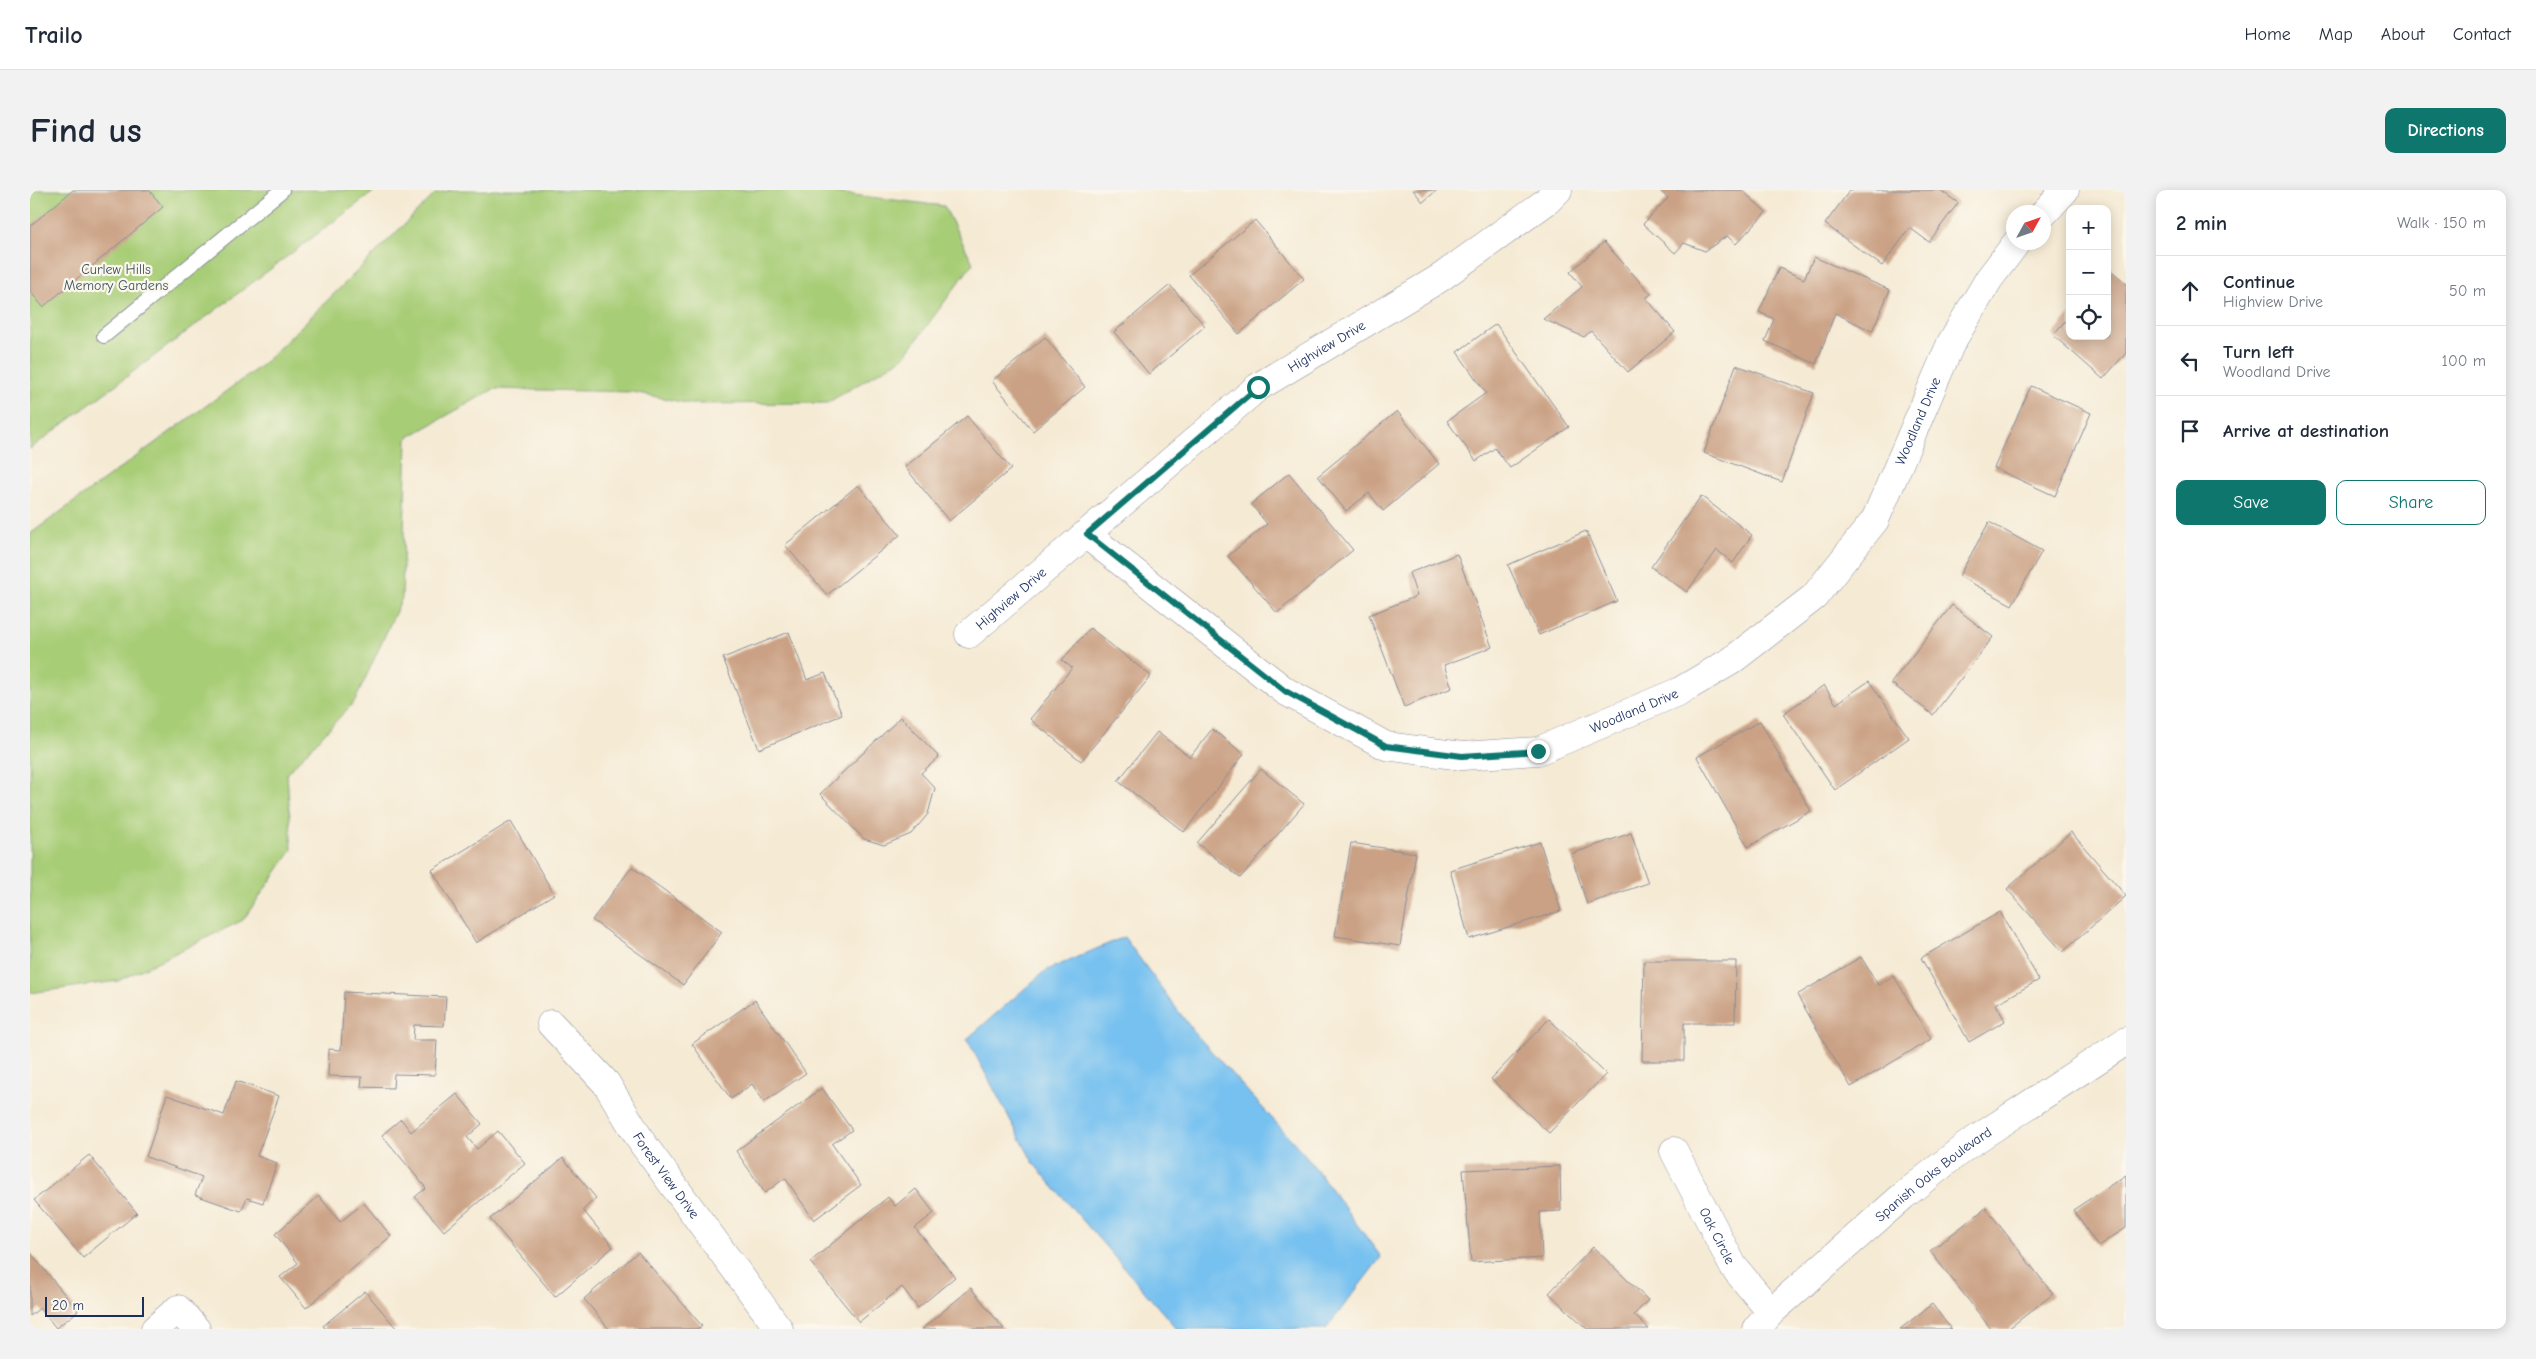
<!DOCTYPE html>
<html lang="en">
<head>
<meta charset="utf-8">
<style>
  body { margin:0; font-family:"Comic Neue",sans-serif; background:#f2f2f3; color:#1f2937 }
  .controls { position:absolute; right:15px; top:15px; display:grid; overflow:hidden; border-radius:10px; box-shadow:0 2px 12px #0003 }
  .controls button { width:45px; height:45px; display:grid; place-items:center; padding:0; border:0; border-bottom:1px solid #e0e1e3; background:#fff; color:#1f2937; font:25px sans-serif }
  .compass { position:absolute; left:1976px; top:15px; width:45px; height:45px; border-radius:50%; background:#fff; box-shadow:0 2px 12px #0003; rotate:50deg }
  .scale { position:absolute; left:15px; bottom:12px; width:99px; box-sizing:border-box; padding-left:5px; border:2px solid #1b2f5e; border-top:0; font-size:14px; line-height:18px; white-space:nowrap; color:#1b2f5e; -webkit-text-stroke:4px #fbf7ec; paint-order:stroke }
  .stop { position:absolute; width:15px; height:15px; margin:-11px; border:4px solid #0f766e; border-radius:50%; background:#fff }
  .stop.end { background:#0f766e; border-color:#fff; box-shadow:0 1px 5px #0008 }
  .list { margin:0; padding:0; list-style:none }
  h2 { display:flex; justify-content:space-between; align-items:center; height:65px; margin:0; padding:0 20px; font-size:21px }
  h2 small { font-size:16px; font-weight:400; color:#747a83 }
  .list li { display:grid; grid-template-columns:32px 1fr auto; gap:15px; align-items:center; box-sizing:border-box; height:70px; padding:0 20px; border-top:1px solid #e0e1e3 }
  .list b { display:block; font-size:19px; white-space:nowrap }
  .list p { margin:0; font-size:16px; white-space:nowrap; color:#747a83 }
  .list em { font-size:16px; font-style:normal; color:#747a83 }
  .actions { display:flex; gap:10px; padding:15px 20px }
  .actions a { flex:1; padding:11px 0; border:1px solid #0f766e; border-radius:10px; text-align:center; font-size:18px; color:#0f766e }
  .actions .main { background:#0f766e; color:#fff }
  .icon { flex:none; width:28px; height:28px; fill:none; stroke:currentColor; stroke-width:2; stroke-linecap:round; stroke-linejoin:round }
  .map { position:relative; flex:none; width:2096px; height:1139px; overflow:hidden; border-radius:10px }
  header { display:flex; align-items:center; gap:30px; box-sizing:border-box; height:70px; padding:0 25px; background:#fff; border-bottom:1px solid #e0e1e3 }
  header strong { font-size:24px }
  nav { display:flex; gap:28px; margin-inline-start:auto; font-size:18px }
  .intro { display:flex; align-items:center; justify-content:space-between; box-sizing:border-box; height:120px; padding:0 30px }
  h1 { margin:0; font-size:35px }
  .button { padding:12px 22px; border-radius:10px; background:#0f766e; color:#fff; font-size:18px; font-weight:700 }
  main { display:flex; gap:30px; padding:0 30px }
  aside { flex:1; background:#fff; border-radius:10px; box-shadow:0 2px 12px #0003 }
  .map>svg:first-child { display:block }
  .green { fill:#a8cd77; stroke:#627e6a }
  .water { fill:#77c1f0; stroke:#4978a7 }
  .building { fill:#caa184 }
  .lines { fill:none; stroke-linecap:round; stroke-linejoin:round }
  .service-casing { stroke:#888c99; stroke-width:16 }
  .minor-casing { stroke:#888c99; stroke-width:29 }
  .service { stroke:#fff; stroke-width:14 }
  .minor { stroke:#fff; stroke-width:28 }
  .route { stroke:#0f766e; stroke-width:6 }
  .labels { text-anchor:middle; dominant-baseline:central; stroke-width:4.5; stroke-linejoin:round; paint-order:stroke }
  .park-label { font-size:14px; fill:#3e5664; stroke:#fbf7ec }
  .street-label { font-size:14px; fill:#1b2f5e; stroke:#fbf7ec }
</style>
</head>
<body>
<header>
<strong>Trailo</strong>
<nav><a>Home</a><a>Map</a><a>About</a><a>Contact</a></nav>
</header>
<div class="intro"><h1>Find us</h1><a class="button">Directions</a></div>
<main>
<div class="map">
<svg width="2096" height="1139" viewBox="0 0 2096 1139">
  <rect width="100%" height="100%" fill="#fbf7ec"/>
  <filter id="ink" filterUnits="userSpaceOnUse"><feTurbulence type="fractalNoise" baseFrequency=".02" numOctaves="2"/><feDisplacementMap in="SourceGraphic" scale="10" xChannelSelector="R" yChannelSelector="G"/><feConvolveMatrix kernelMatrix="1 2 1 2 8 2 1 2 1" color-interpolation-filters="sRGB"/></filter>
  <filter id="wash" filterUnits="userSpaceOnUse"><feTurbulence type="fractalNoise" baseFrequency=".0096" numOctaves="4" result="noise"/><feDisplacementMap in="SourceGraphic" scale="20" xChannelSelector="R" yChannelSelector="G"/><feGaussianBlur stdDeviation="1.12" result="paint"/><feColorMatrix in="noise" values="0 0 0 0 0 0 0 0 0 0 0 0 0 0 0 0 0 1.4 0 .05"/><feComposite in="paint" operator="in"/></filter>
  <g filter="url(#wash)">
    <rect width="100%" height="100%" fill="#f5ead4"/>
    <path class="green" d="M0 0H346L0 259Z
      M421 0H782L914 16 943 73 874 167 797 213 661 214 603 202 464 199 377 248 372 408 325 511 257 583 262 660 213 730 88 791 0 803V344L232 175 405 4Z"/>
    <path class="water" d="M1094 747 1163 841 1277 967 1351 1067 1296 1139H1147L1004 974 937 849 1015 781Z"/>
    <g id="blocks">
      <path class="building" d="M43 0H119L133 17 13 117 0 101V36Z
        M1383 0H1407L1393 12Z
        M1629 0H1712L1736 22 1706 54 1697 46 1675 61 1654 53 1645 63 1613 34 1638 8Z
        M1820 0H1910L1928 13 1899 52 1880 38 1852 76 1795 34Z
        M1225 30 1274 89 1209 144 1159 85Z
        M1574 52 1621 104 1616 108 1645 142 1598 182 1561 141 1554 147 1513 129 1552 97 1540 82Z
        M1784 67 1860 100 1842 141 1805 123 1786 174 1735 151 1744 129 1729 122 1749 78 1774 89Z
        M2077 77 2096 93V163L2073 189 2023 145 2040 125V146H2077Z
        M1140 95 1175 136 1119 184 1084 142Z
        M1466 134 1539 237 1480 278 1465 258 1446 271 1417 231 1456 203 1427 162Z
        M1015 147 1055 197 1003 241 962 191Z
        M1706 175 1784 203 1752 292 1674 263Z
        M2001 196 2061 223 2025 306 1964 278Z
        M1367 221 1409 274 1353 321 1339 303 1316 321 1288 286Z
        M937 226 981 279 919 331 875 277Z
        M1259 283 1323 360 1247 423 1198 366 1237 334 1221 314Z
        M828 295 870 345 797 405 755 355Z
        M1671 306 1722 345 1703 373 1687 360 1657 402 1621 377Z
        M1959 332 2012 361 1982 415 1929 386Z
        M1556 341 1587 411 1509 445 1478 375Z
        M1427 364 1462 457 1414 475 1422 498 1374 517 1339 425 1387 406 1379 383Z
        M1922 415 1963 447 1903 525 1861 493Z
        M1060 438 1121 486 1051 571 1000 529 1042 478 1032 470Z
        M759 442 777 490 795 483 812 525 729 559 693 468Z
        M1839 491 1879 548 1805 600 1753 524 1794 495 1806 514Z
        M871 527 909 567 891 583 905 598 898 624 881 644 854 655 834 649 790 604Z
        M1730 531 1781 621 1718 657 1667 567Z
        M1182 539 1214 564 1154 642 1088 591 1127 542 1160 567Z
        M1231 579 1274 614 1210 688 1167 653Z
        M481 631 524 704 446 753 402 680Z
        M2041 642 2096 706 2033 762 1977 699Z
        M1601 643 1618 693 1557 714 1541 664Z
        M1510 652 1531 721 1439 749 1420 680Z
        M1321 653 1386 663 1370 756 1305 746Z
        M602 677 692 742 653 795 562 730Z
        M1970 722 2009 790 1966 814 1975 831 1939 852 1891 768Z
        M1831 767 1848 795 1864 786 1901 849 1821 897 1767 805Z
        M1614 771H1706L1705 833H1654V871H1612Z
        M314 802 416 807 414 836 384 835 383 850H407L405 885 364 884 363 898 331 897 332 887 298 886 299 859 311 860Z
        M725 810 776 883 734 912 722 894 701 909 662 854Z
        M1519 829 1576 884 1519 943 1461 889Z
        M206 891 249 906 227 966 247 973 233 1013 217 1008 211 1021 165 1005 172 987 116 967 137 905 194 925Z
        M792 898 822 940 802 954 831 995 784 1030 755 988 735 1003 706 961Z
        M427 904 452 934 437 947 447 959 468 941 495 973 414 1041 385 1007 396 998 352 945 371 929 381 942Z
        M59 965 107 1023 53 1068 4 1010Z
        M533 968 566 1008 553 1020 583 1057 525 1107 460 1029Z
        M1530 976 1531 1021 1510 1022 1512 1068 1441 1072 1433 980Z
        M2096 985V1038L2068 1056 2043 1020Z
        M886 999 904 1023 885 1038 925 1087 888 1118 872 1097 829 1132 780 1072 858 1007 865 1016Z
        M289 1006 310 1032 334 1013 361 1046 276 1118 250 1087 268 1073 245 1044Z
        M1956 1018 2023 1104 1978 1139H1961L1900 1061Z
        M1563 1057 1618 1110 1604 1125 1619 1139H1557L1519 1103Z
        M0 1062 48 1121 26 1138 10 1118 0 1126Z
        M608 1062 672 1136 669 1139H579L554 1109Z
        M941 1098 974 1139H892Z
        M335 1101 367 1139H296L293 1136Z
        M1902 1114 1921 1139H1870Z"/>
    </g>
  </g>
  <g filter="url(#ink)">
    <use href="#blocks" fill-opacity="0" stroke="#888c99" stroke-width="1"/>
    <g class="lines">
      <defs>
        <path id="service" d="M74 146 252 0"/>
        <g id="minor">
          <path d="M2014 23 2035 0"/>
          <path id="s1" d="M1057 345 1255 501 1356 556 1432 566 1508 561 1650 501 1701 471 1784 407 1845 330 1921 153 1959 89 1987 52"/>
          <path id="s2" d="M939 444 1228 197 1410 88 1517 11 1528 0"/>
          <path id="s3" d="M521 834 576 893 613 954 749 1139"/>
          <path id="s4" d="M1644 961 1703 1076 1741 1122"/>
          <path d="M125 1139 148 1119 166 1139"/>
          <path id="s5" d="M1727 1139 1741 1122 1873 1006 1936 956 2096 851"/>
        </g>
      </defs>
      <use href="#service" class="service-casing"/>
      <use href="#minor" class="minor-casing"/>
      <use href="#service" class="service"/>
      <use href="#minor" class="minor"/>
    </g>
  </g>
  <g class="lines" filter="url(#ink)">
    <path class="route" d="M1228 197 1057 344 1255 501 1356 556 1432 566 1508 561"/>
  </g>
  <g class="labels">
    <g class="park-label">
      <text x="86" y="79">Curlew Hills<tspan x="86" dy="16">Memory Gardens</tspan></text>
    </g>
    <g class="street-label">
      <text stroke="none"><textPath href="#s2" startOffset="460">Highview Drive</textPath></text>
      <text stroke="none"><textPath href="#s1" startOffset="1044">Woodland Drive</textPath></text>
      <text stroke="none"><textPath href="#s2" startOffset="55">Highview Drive</textPath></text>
      <text stroke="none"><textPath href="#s1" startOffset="624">Woodland Drive</textPath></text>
      <text stroke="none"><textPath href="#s3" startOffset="191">Forest View Drive</textPath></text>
      <text stroke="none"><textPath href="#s5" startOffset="235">Spanish Oaks Boulevard</textPath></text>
      <text stroke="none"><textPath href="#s4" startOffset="95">Oak Circle</textPath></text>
    </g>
  </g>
</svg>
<div class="controls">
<button>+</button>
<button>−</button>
<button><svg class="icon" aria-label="locate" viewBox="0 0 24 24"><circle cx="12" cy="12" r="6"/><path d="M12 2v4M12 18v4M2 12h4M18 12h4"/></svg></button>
</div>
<svg class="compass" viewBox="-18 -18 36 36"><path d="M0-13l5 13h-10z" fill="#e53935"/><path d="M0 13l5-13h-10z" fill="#747a83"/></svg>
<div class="scale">20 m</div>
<div class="stop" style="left:1228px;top:197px"></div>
<div class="stop end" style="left:1508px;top:561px"></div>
</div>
<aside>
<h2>2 min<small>Walk · 150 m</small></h2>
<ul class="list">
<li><svg class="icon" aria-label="ahead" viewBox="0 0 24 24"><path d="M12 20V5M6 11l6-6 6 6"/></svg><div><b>Continue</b><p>Highview Drive</p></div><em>50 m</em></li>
<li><svg class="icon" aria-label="left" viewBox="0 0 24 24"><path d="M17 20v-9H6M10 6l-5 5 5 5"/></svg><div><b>Turn left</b><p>Woodland Drive</p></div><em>100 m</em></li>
<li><svg class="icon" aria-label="arrive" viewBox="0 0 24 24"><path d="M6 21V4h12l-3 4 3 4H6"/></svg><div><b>Arrive at destination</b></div></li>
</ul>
<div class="actions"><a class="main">Save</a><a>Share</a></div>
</aside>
</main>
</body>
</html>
